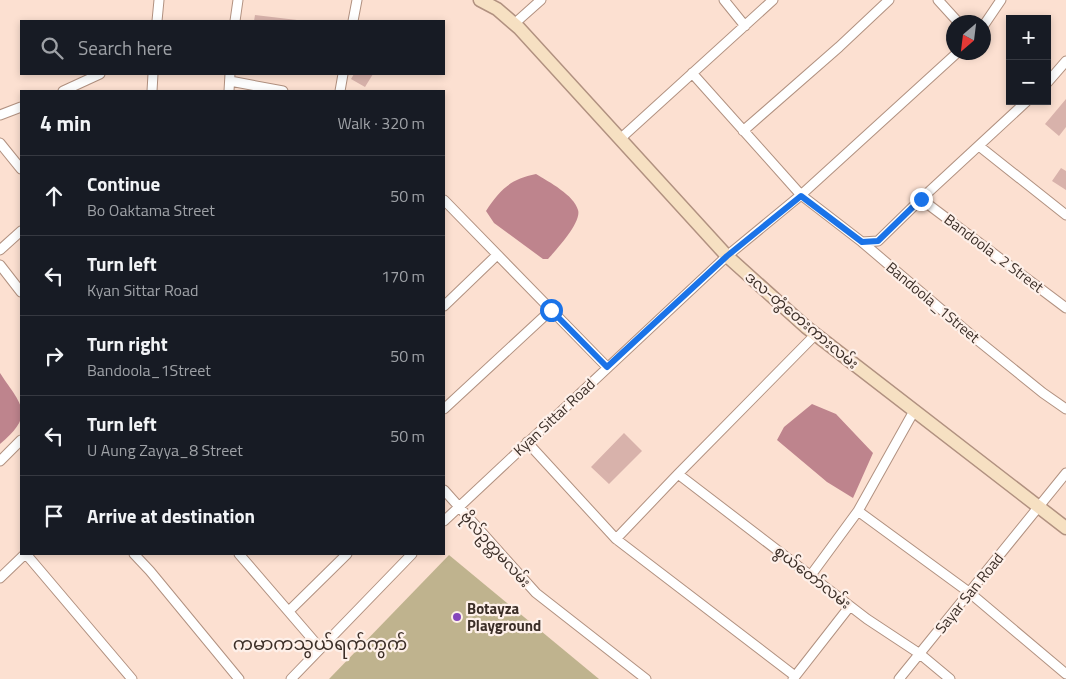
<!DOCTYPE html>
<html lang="en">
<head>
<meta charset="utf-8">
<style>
  body { margin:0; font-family:"Titillium Web","Noto Sans Myanmar",sans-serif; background:#242831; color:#f1f3f6 }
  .controls { position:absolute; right:15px; top:15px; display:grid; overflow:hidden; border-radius:0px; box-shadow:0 2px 8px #0003 }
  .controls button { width:45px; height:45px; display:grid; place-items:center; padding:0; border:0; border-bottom:1px solid #363941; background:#171b24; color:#f1f3f6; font:25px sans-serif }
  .compass { position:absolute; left:946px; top:15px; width:45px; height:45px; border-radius:50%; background:#171b24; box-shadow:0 2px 8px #0003; rotate:208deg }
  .stop { position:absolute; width:15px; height:15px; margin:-11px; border:4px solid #1a73e8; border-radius:50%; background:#fff }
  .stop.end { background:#1a73e8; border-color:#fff; box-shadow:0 1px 5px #0008 }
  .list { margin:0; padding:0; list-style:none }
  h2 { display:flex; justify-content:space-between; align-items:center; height:65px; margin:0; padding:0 20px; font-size:21px }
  h2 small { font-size:16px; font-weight:400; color:#9ea1a6 }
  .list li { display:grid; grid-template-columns:32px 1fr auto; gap:15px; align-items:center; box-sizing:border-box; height:80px; padding:0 20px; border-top:1px solid #363941 }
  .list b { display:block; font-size:19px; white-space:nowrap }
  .list p { margin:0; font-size:16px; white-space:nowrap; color:#9ea1a6 }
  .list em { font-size:16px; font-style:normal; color:#9ea1a6 }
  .icon { flex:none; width:28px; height:28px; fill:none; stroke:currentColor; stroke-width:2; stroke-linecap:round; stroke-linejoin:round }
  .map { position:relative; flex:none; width:1066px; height:679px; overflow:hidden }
  .search { position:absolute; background:#171b24; box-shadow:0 2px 8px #0003; left:20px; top:20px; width:425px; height:55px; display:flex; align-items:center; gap:12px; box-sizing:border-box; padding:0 18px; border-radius:0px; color:#9ea1a6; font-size:19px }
  .panel { position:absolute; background:#171b24; box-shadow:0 2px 8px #0003; left:20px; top:90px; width:425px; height:465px; border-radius:0px }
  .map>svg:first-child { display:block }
  .green { fill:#bfb38e }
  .water { fill:#be848d }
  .building { fill:#d8b2ab }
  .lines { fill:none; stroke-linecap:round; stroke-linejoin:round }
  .minor-casing { stroke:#b19180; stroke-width:11 }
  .secondary-casing { stroke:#b19180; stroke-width:15 }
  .minor { stroke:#fff; stroke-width:9 }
  .secondary { stroke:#f6e0c2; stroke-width:12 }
  .route { stroke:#1a73e8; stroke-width:6 }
  .poi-dot { fill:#8546bc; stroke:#fef0e9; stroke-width:2 }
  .labels { text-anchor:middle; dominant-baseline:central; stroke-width:4.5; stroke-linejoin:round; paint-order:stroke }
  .street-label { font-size:15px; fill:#3b2e27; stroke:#fef0e9 }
  .poi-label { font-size:15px; font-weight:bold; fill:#3b2e27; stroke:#fef0e9; text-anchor:start }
  .quarter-label { font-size:18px; fill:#3b2e27; stroke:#fef0e9 }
</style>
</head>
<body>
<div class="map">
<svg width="1066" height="679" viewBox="0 0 1066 679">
  <rect width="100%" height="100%" fill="#fce0d1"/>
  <path class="green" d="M449 555 599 679H329Z"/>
  <path class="water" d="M536 174C549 182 574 195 578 210 582 222 556 250 548 259H543L494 223 486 211C500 189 511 179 536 174Z
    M0 373C21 405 36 414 0 444Z
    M812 404 836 414 873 453 853 498 827 482 777 440 784 427Z"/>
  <path class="building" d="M255 15 297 20V21H254Z
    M354 74H373L365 87 351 79Z
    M1066 99V127L1059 136 1045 124Z
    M1061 168 1066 171V190L1052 181Z
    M624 433 642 451 609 484 591 467Z"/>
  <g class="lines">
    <defs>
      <path id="minor" d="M724 0 745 26
        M938 0 958 22
        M157 21 159 0
        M235 21 238 0
        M353 21 357 0
        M514 24 541 0
        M984 25 1001 0
        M692 73 801 195 862 242 970 334 1043 393 1066 409
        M230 81 283 91
        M1047 83 1066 61
        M63 91 100 74
        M152 91 153 74
        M229 91 230 74
        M340 91 343 74
        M0 115 21 107
        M743 131 839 47 889 0
        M620 139 773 0
        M0 143 21 169
        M979 146 1066 215
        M921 199 1066 308
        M444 200 607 367
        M862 242 878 241 921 199 1027 101
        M0 250 21 231
        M0 265 21 292
        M444 306 497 255
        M444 409 551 310
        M527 442 616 539 795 676
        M0 461 21 440
        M678 474 867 619 920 654 950 679
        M444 490 536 593 646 679
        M858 511 970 593 1066 674
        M444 521 727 256 801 195 958 52
        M616 539 678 474 815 335
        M26 554 132 679
        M134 554 150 571 239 679
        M239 554 320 648
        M811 575 858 511 914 411
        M0 578 25 554
        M289 611 347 554
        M291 679 412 554
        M793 679 850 606
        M899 679 1066 473"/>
      <path id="secondary" d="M480 0 497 9 519 28 727 256 806 327 1066 528"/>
    </defs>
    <use href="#minor" class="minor-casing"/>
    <use href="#secondary" class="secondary-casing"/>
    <use href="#minor" class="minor"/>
    <use href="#secondary" class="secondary"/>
  </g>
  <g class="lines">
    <path class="route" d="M551 310 607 367 727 256 801 196 862 242 878 241 921 199"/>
  </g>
  <circle class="poi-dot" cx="457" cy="617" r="5"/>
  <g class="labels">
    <g class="street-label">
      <text transform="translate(994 253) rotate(37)">Bandoola_2 Street</text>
      <text transform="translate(933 302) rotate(40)">Bandoola_1Street</text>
      <text transform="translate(802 320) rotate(40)">ဒလ-တွံတေးကားလမ်း</text>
      <text transform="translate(554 417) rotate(-43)">Kyan Sittar Road</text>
      <text transform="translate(496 549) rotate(48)">ဗိုလ်ဥတ္တမလမ်း</text>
      <text transform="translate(813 577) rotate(38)">စွယ်တော်လမ်း</text>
      <text transform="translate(969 593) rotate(-51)">Sayar San Road</text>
    </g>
    <g class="poi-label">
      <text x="467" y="608">Botayza<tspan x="467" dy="17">Playground</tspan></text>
    </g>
    <g class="quarter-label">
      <text x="320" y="643">ကမာကသွယ်ရက်ကွက်</text>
    </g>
  </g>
</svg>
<div class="controls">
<button>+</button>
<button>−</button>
</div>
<svg class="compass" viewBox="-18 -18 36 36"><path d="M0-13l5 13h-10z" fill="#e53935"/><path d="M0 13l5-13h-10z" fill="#9ea1a6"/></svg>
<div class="stop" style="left:551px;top:310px"></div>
<div class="stop end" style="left:921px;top:199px"></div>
<div class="search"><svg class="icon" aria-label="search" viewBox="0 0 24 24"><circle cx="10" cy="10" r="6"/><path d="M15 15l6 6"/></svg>Search here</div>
<section class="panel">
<h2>4 min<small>Walk · 320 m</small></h2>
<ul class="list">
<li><svg class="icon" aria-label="ahead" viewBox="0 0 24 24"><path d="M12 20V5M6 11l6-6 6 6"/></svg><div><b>Continue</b><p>Bo Oaktama Street</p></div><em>50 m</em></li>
<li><svg class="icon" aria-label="left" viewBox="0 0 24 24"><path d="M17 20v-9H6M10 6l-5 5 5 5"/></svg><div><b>Turn left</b><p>Kyan Sittar Road</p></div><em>170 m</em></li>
<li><svg class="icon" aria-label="right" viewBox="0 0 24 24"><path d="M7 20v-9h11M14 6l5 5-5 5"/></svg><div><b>Turn right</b><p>Bandoola_1Street</p></div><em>50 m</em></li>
<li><svg class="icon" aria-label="left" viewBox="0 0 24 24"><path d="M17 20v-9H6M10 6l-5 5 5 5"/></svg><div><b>Turn left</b><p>U Aung Zayya_8 Street</p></div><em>50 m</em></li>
<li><svg class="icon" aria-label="arrive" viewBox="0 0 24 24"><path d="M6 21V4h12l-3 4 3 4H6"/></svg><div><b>Arrive at destination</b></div></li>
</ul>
</section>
</div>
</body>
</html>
